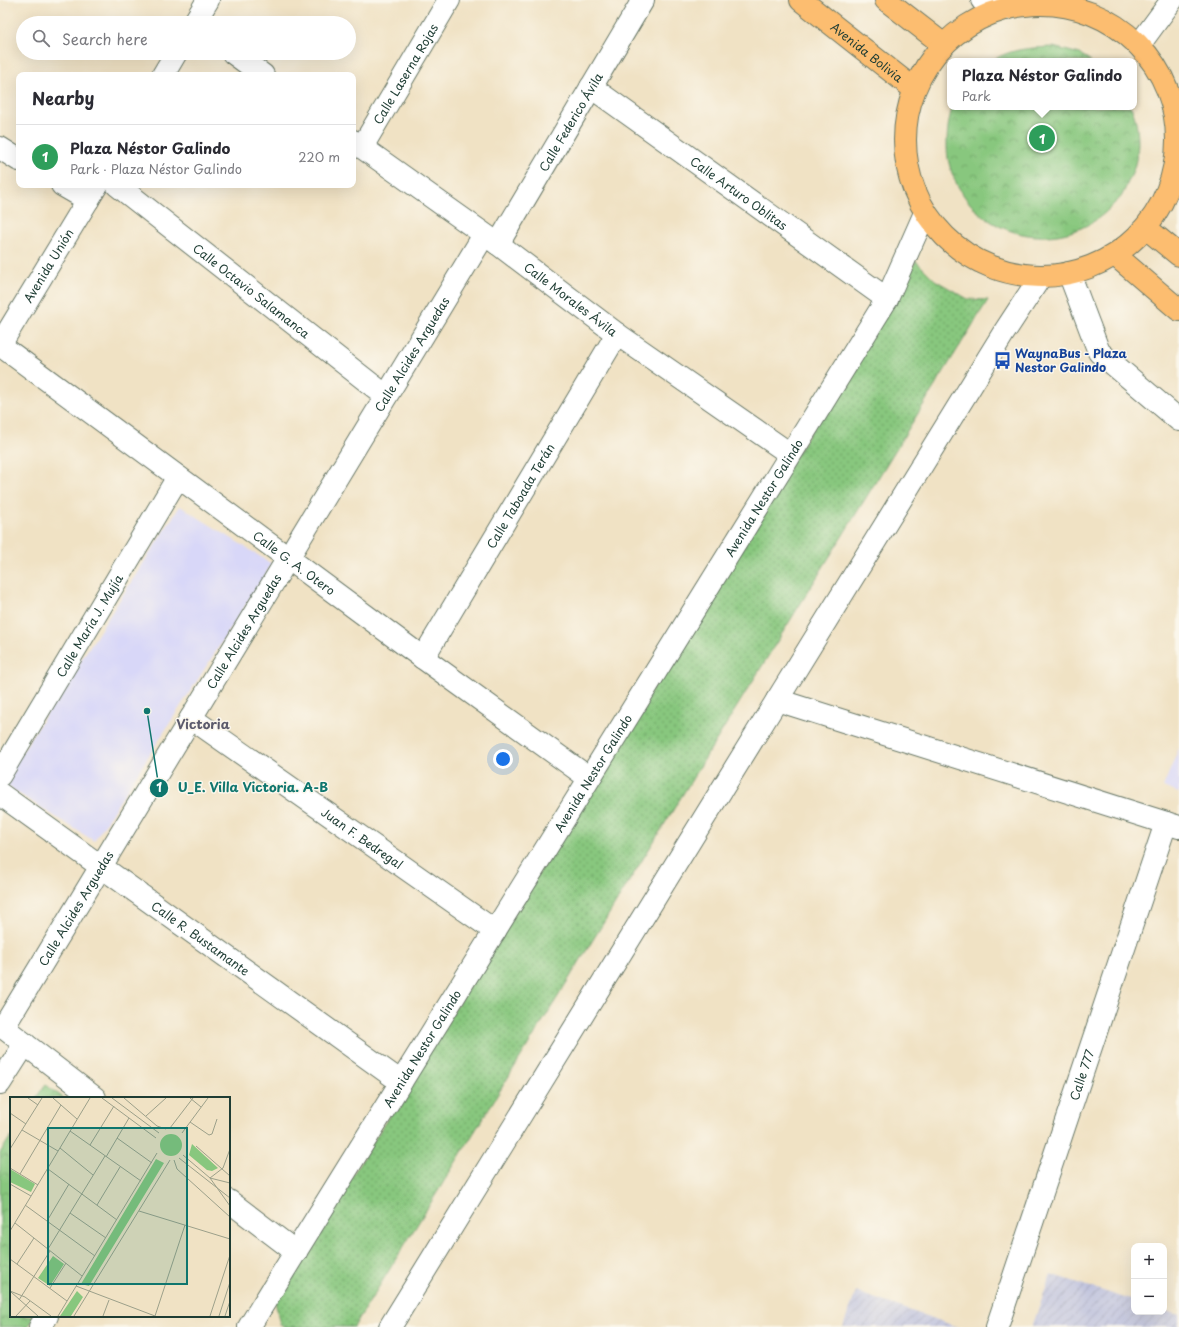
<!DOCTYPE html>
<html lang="en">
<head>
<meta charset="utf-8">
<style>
  body { margin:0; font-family:"Playpen Sans",sans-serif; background:#f2f2f3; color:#2b2b33 }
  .controls { position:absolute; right:12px; bottom:12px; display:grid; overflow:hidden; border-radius:8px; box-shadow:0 4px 16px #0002 }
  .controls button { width:36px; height:36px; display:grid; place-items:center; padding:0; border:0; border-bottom:1px solid #e1e1e2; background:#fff; color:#2b2b33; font:20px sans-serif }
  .you { position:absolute; left:503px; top:759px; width:14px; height:14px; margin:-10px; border:3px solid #fff; border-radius:50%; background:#1a73e8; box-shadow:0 0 0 6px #1a73e833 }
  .badge { display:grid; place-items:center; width:26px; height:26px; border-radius:50%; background:#1a73e8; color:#fff; font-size:13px; font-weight:700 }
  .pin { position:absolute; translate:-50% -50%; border:2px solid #fff; box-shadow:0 1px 4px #0006 }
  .popup { position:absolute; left:947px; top:58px; width:190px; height:52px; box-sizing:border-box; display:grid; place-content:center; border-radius:8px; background:#fff; filter:drop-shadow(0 1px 3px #0005); font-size:13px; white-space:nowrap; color:#7c7c81 }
  .popup b { font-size:15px; color:#2b2b33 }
  .popup::after { content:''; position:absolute; left:50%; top:100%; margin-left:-8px; border:8px solid transparent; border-top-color:#fff }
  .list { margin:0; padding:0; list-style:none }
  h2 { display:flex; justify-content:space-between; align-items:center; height:52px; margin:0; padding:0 16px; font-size:17px }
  h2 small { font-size:13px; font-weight:400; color:#7c7c81 }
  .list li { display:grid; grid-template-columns:26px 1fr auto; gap:12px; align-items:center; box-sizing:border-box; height:64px; padding:0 16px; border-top:1px solid #e1e1e2 }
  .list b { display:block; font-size:15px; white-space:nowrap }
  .list p { margin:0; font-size:13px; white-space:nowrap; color:#7c7c81 }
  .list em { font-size:13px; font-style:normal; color:#7c7c81 }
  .icon { flex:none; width:22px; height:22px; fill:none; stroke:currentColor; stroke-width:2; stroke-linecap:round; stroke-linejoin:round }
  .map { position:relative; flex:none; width:1179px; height:1327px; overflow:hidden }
  .search { position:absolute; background:#fff; box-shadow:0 4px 16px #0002; left:16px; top:16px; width:340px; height:44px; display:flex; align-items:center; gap:10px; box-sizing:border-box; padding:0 14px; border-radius:22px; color:#7c7c81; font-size:15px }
  .panel { position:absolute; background:#fff; box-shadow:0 4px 16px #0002; left:16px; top:72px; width:340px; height:116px; border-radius:8px }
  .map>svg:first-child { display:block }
  .built { fill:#d8d7f8 }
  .industrial { fill:url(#industrial-furrows) }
  .grass { fill:url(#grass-dots); stroke:#548259 }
  .park { fill:url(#park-crowns); stroke:#548259 }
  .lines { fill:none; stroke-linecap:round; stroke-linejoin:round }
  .minor-casing { stroke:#687766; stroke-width:24 }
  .tertiary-casing { stroke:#687766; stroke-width:24 }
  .primary-casing { stroke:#687766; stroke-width:24 }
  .minor { stroke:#fff; stroke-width:22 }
  .tertiary { stroke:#fff; stroke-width:22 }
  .primary { stroke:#fcbd6f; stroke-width:22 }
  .labels { text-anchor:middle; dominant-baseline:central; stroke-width:3; stroke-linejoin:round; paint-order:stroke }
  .street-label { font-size:12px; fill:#1f3d34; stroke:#fbf7ec }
  .transit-label { font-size:12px; font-weight:bold; fill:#164399; stroke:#fbf7ec; text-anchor:start }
  .neighbourhood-label { font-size:13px; font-weight:bold; fill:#5c5b6c; stroke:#fbf7ec }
  .inset-road { fill:none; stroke:#9ca08a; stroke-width:1 }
  .view { fill:#0f766e; fill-opacity:0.15; stroke:#0f766e; stroke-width:2 }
  .inset-edge { fill:none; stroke:#1f3d34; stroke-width:2 }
  .leader { fill:none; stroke:#0f766e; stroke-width:1.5 }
  .callout-dot { fill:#0f766e; stroke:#fbf7ec; stroke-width:1.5 }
  .mark-label { font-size:12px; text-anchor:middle; font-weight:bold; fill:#fff }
  .callout-label { font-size:13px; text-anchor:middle; font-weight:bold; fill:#0f766e; stroke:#fbf7ec; stroke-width:3; stroke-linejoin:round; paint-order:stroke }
</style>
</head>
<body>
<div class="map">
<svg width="1179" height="1327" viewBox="0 0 1179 1327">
  <defs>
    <pattern id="industrial-furrows" width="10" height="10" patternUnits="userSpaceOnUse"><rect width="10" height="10" fill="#bfc2dd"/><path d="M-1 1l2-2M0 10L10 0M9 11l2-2" fill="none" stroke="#9b9fb4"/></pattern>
    <pattern id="grass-dots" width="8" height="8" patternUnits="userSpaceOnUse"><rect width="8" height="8" fill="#88c77e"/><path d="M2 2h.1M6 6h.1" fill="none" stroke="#6fa368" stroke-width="1.8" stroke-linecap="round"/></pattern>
    <pattern id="park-crowns" width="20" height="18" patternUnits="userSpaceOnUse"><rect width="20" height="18" fill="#88c77e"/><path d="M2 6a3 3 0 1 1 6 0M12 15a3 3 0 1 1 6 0" fill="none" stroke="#6fa368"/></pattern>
  </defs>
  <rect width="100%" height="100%" fill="#fbf7ec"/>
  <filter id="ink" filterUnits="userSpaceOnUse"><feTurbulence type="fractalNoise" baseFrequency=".025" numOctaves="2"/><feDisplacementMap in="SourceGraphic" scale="8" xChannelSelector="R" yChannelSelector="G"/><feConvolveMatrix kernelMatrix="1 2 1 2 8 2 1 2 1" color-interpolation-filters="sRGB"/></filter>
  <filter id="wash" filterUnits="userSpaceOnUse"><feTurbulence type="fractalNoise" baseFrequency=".012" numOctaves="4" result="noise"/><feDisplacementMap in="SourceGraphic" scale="16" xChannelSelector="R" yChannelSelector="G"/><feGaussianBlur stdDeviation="0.9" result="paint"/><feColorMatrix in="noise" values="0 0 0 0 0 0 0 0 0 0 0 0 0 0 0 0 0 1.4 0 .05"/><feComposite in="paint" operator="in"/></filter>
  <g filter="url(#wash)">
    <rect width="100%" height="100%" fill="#f0e2c4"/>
    <path class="built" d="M180 506 272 564 94 841 2 783Z
      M1179 748V793L1163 787Z"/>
    <path class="industrial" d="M1051 1274 1134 1301V1312H1164V1310L1179 1315V1327H1032Z
      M856 1292 958 1327H843Z"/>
    <path class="grass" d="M916 261 935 280 968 299 988 300 354 1327H285L280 1325 275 1301Z"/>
    <path class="park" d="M1053 47 1080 54 1091 61H992C1011 48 1032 48 1053 47Z
      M953 107H1131C1141 129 1140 159 1129 180 1126 186 1124 192 1121 197 1118 201 1113 204 1110 208 1073 246 1011 245 974 208 958 191 947 169 947 146 947 133 948 119 953 107Z
      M45 1085 64 1098H36Z
      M11 1136V1316H36L28 1327H0V1153Z"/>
  </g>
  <g filter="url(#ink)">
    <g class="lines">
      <defs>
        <g id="minor">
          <path d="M982 0 1006 9"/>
          <path d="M1036 4 1040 0"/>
          <path d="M1139 45 1172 0"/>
          <path d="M233 53 263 75"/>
          <path id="s1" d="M591 87 887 299"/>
          <path id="s2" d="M353 141 498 244 617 334 790 454"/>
          <path id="s3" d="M362 147 449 0"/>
          <path d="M0 148 19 160"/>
          <path d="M62 185 88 200"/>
          <path id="s4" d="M117 185 386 396"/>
          <path id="s5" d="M498 244 643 0"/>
          <path d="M1069 273 1099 352 1179 420"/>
          <path id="s6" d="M0 345 423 658 589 778"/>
          <path id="s7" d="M423 658 617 334"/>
          <path d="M777 700 1179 827"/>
          <path id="s8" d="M191 718 495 931"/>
          <path id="s9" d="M0 775 178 477"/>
          <path id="s10" d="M0 794 401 1082"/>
          <path d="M0 1025 95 1098"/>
          <path id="s11" d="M3 1028 484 235"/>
          <path d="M0 1083 25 1044"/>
          <path d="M229 1201 296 1252"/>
          <path d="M40 1327 47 1316"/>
          <path id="s12" d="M997 1327 1166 823"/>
        </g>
        <g id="tertiary">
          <path d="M194 23 208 0"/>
          <path d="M163 75 176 53"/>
          <path id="s13" d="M0 345 97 185"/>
          <path id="s14" d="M249 1327 887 299 925 213"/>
          <path d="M390 1327 1003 334 1041 276"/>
        </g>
        <g id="primary">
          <path id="s15" d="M801 0 914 89"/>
          <path d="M886 0 944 45"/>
          <circle cx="1041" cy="140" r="136"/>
          <path d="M1146 228 1179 255"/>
          <path d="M1115 255 1179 310"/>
        </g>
      </defs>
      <use href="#minor" class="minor-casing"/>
      <use href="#tertiary" class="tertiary-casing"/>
      <use href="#primary" class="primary-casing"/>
      <use href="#minor" class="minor"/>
      <use href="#tertiary" class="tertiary"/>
      <use href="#primary" class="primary"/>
    </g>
  </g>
  <defs>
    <symbol id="bus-bare" viewBox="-9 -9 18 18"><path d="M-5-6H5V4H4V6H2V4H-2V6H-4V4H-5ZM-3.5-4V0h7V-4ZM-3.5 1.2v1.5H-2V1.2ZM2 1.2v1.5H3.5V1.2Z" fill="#1a4fb4" stroke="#fbf7ec" stroke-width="2.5" paint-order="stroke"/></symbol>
  </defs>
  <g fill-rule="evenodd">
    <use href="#bus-bare" x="990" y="348" width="25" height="25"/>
  </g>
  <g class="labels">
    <g class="street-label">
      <text stroke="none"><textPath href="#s15" startOffset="84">Avenida Bolivia</textPath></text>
      <text stroke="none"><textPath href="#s3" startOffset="85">Calle Laserna Rojas</textPath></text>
      <text stroke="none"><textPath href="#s5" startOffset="142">Calle Federico Ávila</textPath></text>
      <text stroke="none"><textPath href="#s1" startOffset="182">Calle Arturo Oblitas</textPath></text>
      <text stroke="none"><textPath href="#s13" startOffset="93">Avenida Unión</textPath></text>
      <text stroke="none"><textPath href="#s4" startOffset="171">Calle Octavio Salamanca</textPath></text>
      <text stroke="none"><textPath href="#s2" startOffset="269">Calle Morales Ávila</textPath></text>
      <text stroke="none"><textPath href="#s11" startOffset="788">Calle Alcides Arguedas</textPath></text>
      <text stroke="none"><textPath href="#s7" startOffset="189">Calle Taboada Terán</textPath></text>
      <text stroke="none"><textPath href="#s14" startOffset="976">Avenida Nestor Galindo</textPath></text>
      <text stroke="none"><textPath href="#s6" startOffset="366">Calle G. A. Otero</textPath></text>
      <text stroke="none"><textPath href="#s9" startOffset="174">Calle María J. Mujía</textPath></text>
      <text stroke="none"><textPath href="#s11" startOffset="464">Calle Alcides Arguedas</textPath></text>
      <text stroke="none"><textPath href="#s14" startOffset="652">Avenida Nestor Galindo</textPath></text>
      <text stroke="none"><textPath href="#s8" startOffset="209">Juan F. Bedregal</textPath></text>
      <text stroke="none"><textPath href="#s11" startOffset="140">Calle Alcides Arguedas</textPath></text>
      <text stroke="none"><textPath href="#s10" startOffset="247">Calle R. Bustamante</textPath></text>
      <text stroke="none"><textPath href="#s14" startOffset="328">Avenida Nestor Galindo</textPath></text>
      <text stroke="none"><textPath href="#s12" startOffset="266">Calle 777</textPath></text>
    </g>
    <g class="transit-label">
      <text x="1015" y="353">WaynaBus - Plaza<tspan x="1015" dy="14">Nestor Galindo</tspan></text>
    </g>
    <g class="neighbourhood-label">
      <text x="203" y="723">Victoria</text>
    </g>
  </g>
  <g transform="translate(10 1097)">
    <rect width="220" height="220" fill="#f0e2c4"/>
    <path d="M146 62 154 66 79 189 71 187ZM67 194 73 200 61 219H50Z" fill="#88c77e"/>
    <path d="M150 48a11 11 0 1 1 22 0a11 11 0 1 1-22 0ZM182 47 208 71 202 74 197 73 179 58ZM0 72 25 87 21 95 0 85ZM43 159 54 167 40 189 28 181Z" fill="#88c77e"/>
    <path class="inset-road" d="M18 1 28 8M43 1 67 22M92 1 146 41M102 1 149 36M114 1 147 29 156 32M180 1 191 10M0 16 16 27M136 19 156 1M180 25 199 38 202 37 207 22M160 31 183 1M12 33 48 54M60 34 131 84M172 36 198 1M107 41 142 66M80 48 104 9M186 49 220 79M50 51 83 78M0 52 32 1M173 58 200 81 220 109M96 60 119 21M169 61 220 101M164 63 167 72 220 120M0 71 28 88M38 72 107 123M10 77 51 8M200 81 213 71 220 52M200 81 220 86M0 87 21 99M15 108 85 159M87 108 110 70M129 114 220 142M60 116 96 141M37 124 59 87M5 126 72 179M0 134 80 1M38 152 95 59M0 162 57 204M7 167 24 141M66 189 145 219M40 191 56 166M0 194 15 200 41 219M1 195 28 219M9 203 40 154M6 219 20 204M48 219 147 56M64 219 160 63M93 219 99 203M145 219 175 128M200 219 220 158M209 219 220 185M215 219 220 204"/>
    <path class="view" d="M38 31H177V187H38Z"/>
    <rect width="220" height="220" class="inset-edge"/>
  </g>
  <path class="leader" d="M147 711L159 788"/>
  <g class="callout-dot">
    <circle cx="147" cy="711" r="4"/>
    <circle cx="159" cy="788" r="10"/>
  </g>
  <g class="mark-label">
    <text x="159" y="792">1</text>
  </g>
  <g class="callout-label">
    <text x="253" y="792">U_E. Villa Victoria. A-B</text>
  </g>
</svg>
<div class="controls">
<button>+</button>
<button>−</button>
</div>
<div class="you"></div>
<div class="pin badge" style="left:1042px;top:138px;background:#2e9e5b">1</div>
<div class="popup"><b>Plaza Néstor Galindo</b>Park</div>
<div class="search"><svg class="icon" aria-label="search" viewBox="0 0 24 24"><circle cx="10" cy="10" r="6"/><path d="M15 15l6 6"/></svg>Search here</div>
<section class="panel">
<h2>Nearby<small></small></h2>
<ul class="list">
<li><span class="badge" style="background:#2e9e5b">1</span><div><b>Plaza Néstor Galindo</b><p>Park · Plaza Néstor Galindo</p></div><em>220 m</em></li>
</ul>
</section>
</div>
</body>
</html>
